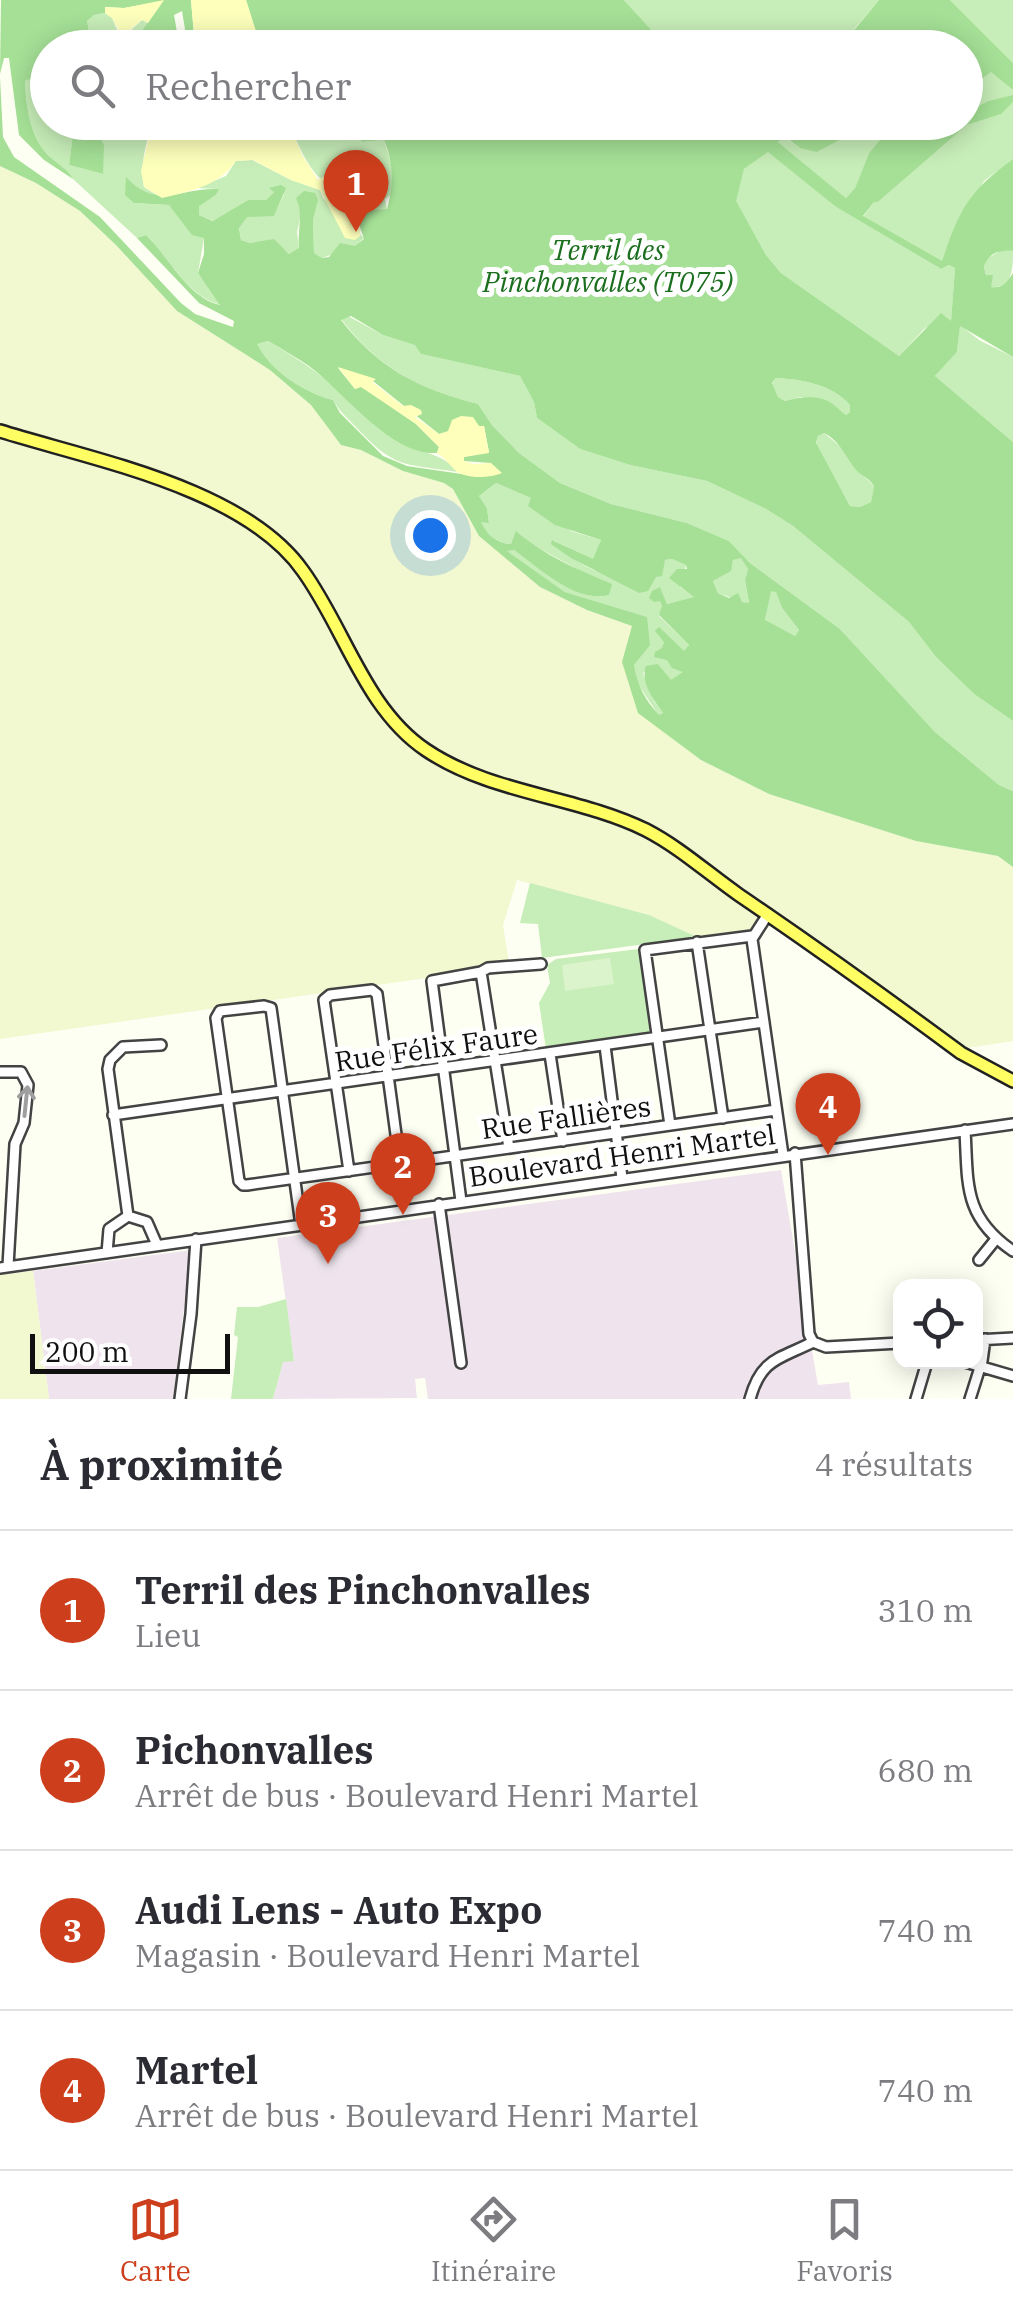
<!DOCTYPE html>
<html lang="fr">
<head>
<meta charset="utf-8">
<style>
  body { margin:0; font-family:"IBM Plex Serif",serif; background:#f7f7f7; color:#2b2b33 }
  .controls { position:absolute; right:30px; bottom:30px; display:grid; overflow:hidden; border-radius:20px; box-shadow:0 5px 25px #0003 }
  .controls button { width:90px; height:90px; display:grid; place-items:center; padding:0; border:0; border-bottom:2px solid #e1e1e2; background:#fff; color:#2b2b33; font:50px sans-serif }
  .scale { position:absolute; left:30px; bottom:25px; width:200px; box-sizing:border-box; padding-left:10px; border:5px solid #101010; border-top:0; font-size:28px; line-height:35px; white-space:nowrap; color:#101010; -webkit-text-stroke:8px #fff; paint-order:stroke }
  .you { position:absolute; left:430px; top:535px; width:35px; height:35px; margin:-25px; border:8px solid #fff; border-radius:50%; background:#1a73e8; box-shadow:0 0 0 15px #1a73e833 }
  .badge { display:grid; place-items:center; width:65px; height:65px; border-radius:50%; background:#cc3e1c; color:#fff; font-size:32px; font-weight:700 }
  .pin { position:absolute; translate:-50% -82px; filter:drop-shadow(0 2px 5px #0008) }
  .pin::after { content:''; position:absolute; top:52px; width:35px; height:30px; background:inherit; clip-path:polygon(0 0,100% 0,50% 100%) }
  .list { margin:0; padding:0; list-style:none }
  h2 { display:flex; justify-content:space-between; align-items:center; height:130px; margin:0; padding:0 40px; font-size:42px }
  h2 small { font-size:32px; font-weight:400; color:#7c7c81 }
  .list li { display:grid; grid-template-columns:65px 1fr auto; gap:30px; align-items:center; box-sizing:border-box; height:160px; padding:0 40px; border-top:2px solid #e1e1e2 }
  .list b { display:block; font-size:38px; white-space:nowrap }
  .list p { margin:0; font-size:32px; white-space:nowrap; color:#7c7c81 }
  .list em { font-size:32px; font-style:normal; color:#7c7c81 }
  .icon { flex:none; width:55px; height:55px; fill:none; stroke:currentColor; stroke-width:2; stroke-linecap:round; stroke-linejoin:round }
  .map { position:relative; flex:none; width:1013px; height:1399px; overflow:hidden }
  .search { position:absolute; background:#fff; box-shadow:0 5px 25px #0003; left:30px; right:30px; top:30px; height:110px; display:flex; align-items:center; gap:25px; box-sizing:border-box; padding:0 35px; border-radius:55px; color:#7c7c81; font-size:38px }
  .sheet { height:770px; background:#fff }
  nav { display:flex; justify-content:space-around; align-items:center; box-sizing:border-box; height:140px; border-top:2px solid #e1e1e2; background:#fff; font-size:28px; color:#7c7c81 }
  nav a { display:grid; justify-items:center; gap:5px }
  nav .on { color:#cc3e1c }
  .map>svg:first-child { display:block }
  .industrial { fill:#efe4ed }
  .farmland { fill:#f2f8d0 }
  .green { fill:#c7edb8 }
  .forest { fill:#a5e096; fill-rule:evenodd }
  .sand { fill:#fdffbb }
  .pitch { fill:#dcf4cb }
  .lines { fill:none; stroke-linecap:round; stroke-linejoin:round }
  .minor-casing { stroke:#434343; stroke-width:14 }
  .major-casing { stroke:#212121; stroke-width:16 }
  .minor { stroke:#fff; stroke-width:9 }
  .major { stroke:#ffff63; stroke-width:11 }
  .oneway { stroke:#9f9f9f }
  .labels { text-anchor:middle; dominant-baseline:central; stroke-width:10; stroke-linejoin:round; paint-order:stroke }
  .park-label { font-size:28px; font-style:italic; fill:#1a6e1d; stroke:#fff }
  .street-label { font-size:28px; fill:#101010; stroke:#fff }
</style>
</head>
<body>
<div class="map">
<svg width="1013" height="1399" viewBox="0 0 1013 1399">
  <rect width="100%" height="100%" fill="#fefff3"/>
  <path class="industrial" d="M781 1170 818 1385 849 1382 851 1399H428L425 1378 415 1379 417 1398 273 1399 283 1362 294 1360 277 1238Z
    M191 1250 173 1399H49L33 1271Z"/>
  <path class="farmland" d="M0 166 36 183 80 211 116 245 177 311 270 370 311 405 341 445 361 450 403 471 444 483 453 489 479 536 540 587 587 610 633 626 638 712 701 760 769 794 916 841 998 856 1013 867V1041L967 1048 749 892 649 827 465 766 432 749 403 725 381 697 313 576 297 555 248 514 197 488 0 426Z
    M0 436 174 490 243 522 271 543 305 581 373 702 389 724 413 747 462 775 645 835 760 914 753 930 697 937 649 915 517 880 503 925 509 963 482 970 0 1039Z
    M33 1271 49 1399H0V1275Z"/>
  <path class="green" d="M624 0H879L850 34 856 48 838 47 834 38 825 47H667Z
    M950 0H1013V63Z
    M105 13 112 18 118 32H129L142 20 148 23 138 47 92 48 87 21 94 15Z
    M991 71 1013 90V96L988 101 966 112V90Z
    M29 78 47 83 48 122 70 123 74 126 69 165 103 174 100 123H156C145 135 140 170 144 187L162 198 139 192 134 203 169 205 204 238 198 273 222 305C188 298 170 258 146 235L137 238 73 179C67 168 59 165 50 157 30 139 26 106 25 81Z
    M1013 102V159L984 181 948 244 942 262 863 217 874 202H878L967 125 1000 114Z
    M289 123H365L371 128 362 142 384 140 394 173 391 195 385 199 387 210 363 211 365 207C316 182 310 173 289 123Z
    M850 123H894L869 153 855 188 846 198 778 142 784 137 800 148 819 151 843 136 842 130Z
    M768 151 836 207 941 269 949 265 955 268 951 322 945 316 924 329 899 356 781 273 766 255 735 201 744 169Z
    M252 160 291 180 320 190 323 198 364 238 356 246 322 258 314 253 313 219 302 210 297 232 299 249 289 254 274 240 250 243 241 240 239 227 247 216 274 215 284 194 274 192 266 200H248L214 221 199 215V205L216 195 218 189 197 188 226 176 236 161Z
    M1002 250 1013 251C1013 268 1013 289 990 287L984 267 986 259Z
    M346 315 383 335 416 345 421 354 520 376 534 402 537 418 580 449 630 465 707 481 766 509 793 526 909 622 936 657 974 694 1013 721V791L999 785 935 732 840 629 750 563 729 541 687 523 611 504 560 483 519 453 492 425 478 404C419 389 378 368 341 319Z
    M960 325 979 340 1013 357V442L935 376 957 352Z
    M268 341C288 353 308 365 326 380 352 402 374 428 405 444 426 455 442 453 458 472 400 463 395 469 353 424 345 416 339 410 333 400 305 393 270 371 256 344Z
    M776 378C802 379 833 385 850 405V412L846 415 841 414 834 405 801 397 785 401 778 397 772 384Z
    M824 433 847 452 854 466 874 486 871 502 860 507 850 506 816 444 818 436Z
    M496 483 531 498 571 531 601 540 594 560 553 540C586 573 610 581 656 577L665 560 672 559 686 565 680 587 695 597 667 604 660 588 663 606 659 616 689 645 685 652 664 642C659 657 673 664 684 672L671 681 658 664 643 673 654 701 663 713 659 716 636 681 634 665 649 645 646 617 565 592 505 550H514C539 567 577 604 610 595L579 570 529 543 517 532 511 544C495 543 486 534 480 521L489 522 487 508 479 496Z
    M741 557 748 569 745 580 749 604 718 593 713 581 730 571 733 560Z
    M770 591H776L782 608 799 630 795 636 765 621Z
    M530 883 649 915 697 937 542 958 538 924 520 923Z
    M639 949 642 952 652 1034 546 1049 539 1003 550 983 547 965 556 959Z
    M286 1299 294 1361 283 1362 273 1399H231L238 1337 234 1335 237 1307H258Z"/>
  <path class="forest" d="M1 0H191L195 47H178L185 29 182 11 174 15 177 32 171 42 163 40 160 32 154 47H138L142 31 163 1 124 8 105 7V13L94 15 87 21 92 47 48 48 47 83 43 82 38 90 29 79 25 81C26 106 30 139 50 157 59 165 67 168 73 179L44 160 19 135 9 58H4L0 74Z
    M246 0H624L667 47H271L260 35 257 36Z
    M879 0H950L1013 63V90L991 72 966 90V48L856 47 850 35Z
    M0 77 3 137 14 157 100 217 181 303 195 314 233 327 234 321 199 303 137 238 146 235C169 257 188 298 220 305L198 273 204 254V238L192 235 169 205 134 203 125 195 126 177C157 211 180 187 219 189L216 195 199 206V215L213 221 248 200H266L274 192 269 188 281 185 286 188 274 216 247 217 239 228 241 240 250 243 274 239 289 254 299 248C297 230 304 214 296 198L304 191 315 193 318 200 313 219 314 253 322 258 329 257 340 243 355 246 364 239 359 224 363 211 387 209C394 183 394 165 384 140L361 142 371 128 365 123H850L839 140 817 152 800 148 785 137 778 142 846 198 855 188 869 153 894 123H942L943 128 950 123 966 122V112L988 101 1013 95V102L1001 114 967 125 878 202H874L863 216 942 261C960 209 968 192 1013 159V251C999 250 988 253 984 267L986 275H993L991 287C1002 289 1007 282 1013 273V357L960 326 957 352 935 376 1013 442V721L974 694 936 657 909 622 793 526 766 509 707 481 630 465 580 449 537 418 534 402 520 376 421 354 415 345 383 335 351 316 341 320C378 368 419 389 478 404L492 425 519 453 560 483 611 504 687 523 729 541 750 563 840 629 935 732 999 785 1013 791V867L998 856 916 841 769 794 701 760 638 713 622 662 632 626 587 610 540 587 479 536 453 489 444 483 403 471 361 450 341 445 311 405 270 370 177 311 116 245 80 211 36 183 0 166ZM768 152 836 207 941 269 949 265 955 268 951 321 941 313 899 356 781 273 766 255 736 201 744 169ZM268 341C282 349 296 357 309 366 343 391 391 456 437 453L439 447 416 424 361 386 355 389 338 368 368 377 439 434 484 426 489 452 463 457 464 461 491 463 482 477 407 466 383 456 340 413 333 400C305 393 270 371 257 344ZM776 378C802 379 833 385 850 405V412L846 415C842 413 838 408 834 405 821 394 800 397 785 401L778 397 772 383ZM824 433C840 441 845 456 856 470 862 476 869 478 874 486L871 502 860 507 850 506 816 443 818 436ZM496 483 531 498 528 506 555 525 601 540 593 559 552 540 551 544 571 558 639 593 648 591 656 577 662 576 665 560 672 559 686 565 687 569H677L669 578 694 597 667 604 660 587 652 591 649 598 654 602 660 601 662 606 659 615 689 645 684 651 659 627 655 631 664 642 662 648 655 652 654 657 667 660 672 668 683 672 671 680 658 664 646 666C640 683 654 700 663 713L659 715C645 700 637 685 634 665L650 645 647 617 565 592 507 551 514 550C539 568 577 604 609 595L612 584C579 570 543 555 516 531L511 544C496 543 487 535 481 522L489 523 487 508 479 496ZM741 558 748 569 745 580 749 603 742 602 738 593 729 598 718 593 713 581 731 571 733 560ZM771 591 776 592 782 608 799 630 795 636 765 620Z
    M70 123H100V138L104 145 103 174 69 165 74 126Z"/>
  <path class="sand" d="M164 0 148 23 142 20 122 36 112 18 105 13V7L124 8Z
    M191 0H246L261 47H195Z
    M156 123H289L302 155 318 180C331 172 340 168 352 182L353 201 365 207 359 217 360 236 355 240 345 238 320 190 291 180 253 160 236 161C219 186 191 191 162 198L144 187 141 171 151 128Z
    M338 367 376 379 372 382 403 406 411 405 421 410 422 414 415 417 439 434 448 431 452 420 461 416 473 417 479 426H484L489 453 464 457V461L474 464 491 463 502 473C490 478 469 479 457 472 450 466 446 458 437 453L439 447 416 424 361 387 355 389Z"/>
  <path class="pitch" d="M610 958 614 984 565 991 562 965Z"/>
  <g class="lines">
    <defs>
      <path id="minor" d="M768 914 752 939 783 1155
        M697 942 723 1118
        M481 972 509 1148
        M605 1046 622 1178
        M550 1054 563 1141
        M0 1072H21L28 1085 24 1123 15 1144 8 1266
        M113 1115 764 1022
        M670 1125 645 950 752 936
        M965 1130C968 1184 963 1217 1013 1251
        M795 1153 809 1334 813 1342
        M349 1171 324 1000 330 995 372 990 377 994 400 1164
        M461 1201 432 981 481 972 488 968 541 964
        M439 1204 461 1363
        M128 1216 108 1069 110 1060 123 1047 161 1045
        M301 1225 271 1008 264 1006 220 1011 216 1018 239 1181 243 1185H247C423 1161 600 1135 776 1110
        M107 1253 109 1229 128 1216 147 1222 157 1245
        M979 1260 996 1239
        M0 1268 1013 1124
        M976 1340 1013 1338
        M813 1342 826 1347 900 1343
        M965 1362 1013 1376
        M180 1399 191 1314 196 1239
        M750 1399C761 1358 780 1359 813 1342
        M916 1399 927 1362
        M970 1399 982 1361 985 1339"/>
      <path id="major" d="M0 431C93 460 245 488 303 571 345 629 365 709 426 750 491 794 577 796 646 830 679 847 709 874 739 895 814 946 888 999 961 1053L1013 1081"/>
    </defs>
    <use href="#minor" class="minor-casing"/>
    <use href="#major" class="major-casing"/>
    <use href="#minor" class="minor"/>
    <use href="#major" class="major"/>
  </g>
  <defs><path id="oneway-shaft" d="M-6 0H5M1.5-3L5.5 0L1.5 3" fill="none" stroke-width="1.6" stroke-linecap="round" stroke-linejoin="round" transform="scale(2.5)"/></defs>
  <use class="oneway" href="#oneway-shaft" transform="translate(26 1101) rotate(-84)"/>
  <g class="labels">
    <g class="park-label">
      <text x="608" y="249">Terril des<tspan x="608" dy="32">Pinchonvalles (T075)</tspan></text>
    </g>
    <g class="street-label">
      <text transform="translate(436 1047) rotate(-8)">Rue Félix Faure</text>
      <text transform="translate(566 1117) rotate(-8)">Rue Fallières</text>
      <text transform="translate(622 1155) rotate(-8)">Boulevard Henri Martel</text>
    </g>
  </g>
</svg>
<div class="controls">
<button><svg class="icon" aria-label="locate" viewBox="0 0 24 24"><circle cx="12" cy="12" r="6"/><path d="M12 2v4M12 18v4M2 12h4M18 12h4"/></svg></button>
</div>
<div class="scale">200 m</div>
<div class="you"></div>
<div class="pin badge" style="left:356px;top:232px">1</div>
<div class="pin badge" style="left:403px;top:1215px">2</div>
<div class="pin badge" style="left:328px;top:1264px">3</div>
<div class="pin badge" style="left:828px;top:1155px">4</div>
<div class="search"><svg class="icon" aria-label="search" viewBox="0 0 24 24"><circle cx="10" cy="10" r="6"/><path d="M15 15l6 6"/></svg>Rechercher</div>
</div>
<section class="sheet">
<h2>À proximité<small>4 résultats</small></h2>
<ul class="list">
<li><span class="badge">1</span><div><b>Terril des Pinchonvalles</b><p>Lieu</p></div><em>310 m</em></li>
<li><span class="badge">2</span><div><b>Pichonvalles</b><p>Arrêt de bus · Boulevard Henri Martel</p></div><em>680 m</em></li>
<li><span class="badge">3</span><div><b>Audi Lens - Auto Expo</b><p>Magasin · Boulevard Henri Martel</p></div><em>740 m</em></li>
<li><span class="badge">4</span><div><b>Martel</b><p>Arrêt de bus · Boulevard Henri Martel</p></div><em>740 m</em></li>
</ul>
</section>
<nav>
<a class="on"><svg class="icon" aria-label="map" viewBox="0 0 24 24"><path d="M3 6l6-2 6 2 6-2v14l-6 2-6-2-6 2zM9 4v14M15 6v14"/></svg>Carte</a>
<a><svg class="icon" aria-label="directions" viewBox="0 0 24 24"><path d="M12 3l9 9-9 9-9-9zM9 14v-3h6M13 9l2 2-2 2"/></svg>Itinéraire</a>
<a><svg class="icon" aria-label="saved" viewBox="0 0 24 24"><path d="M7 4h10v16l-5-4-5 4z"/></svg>Favoris</a>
</nav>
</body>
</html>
